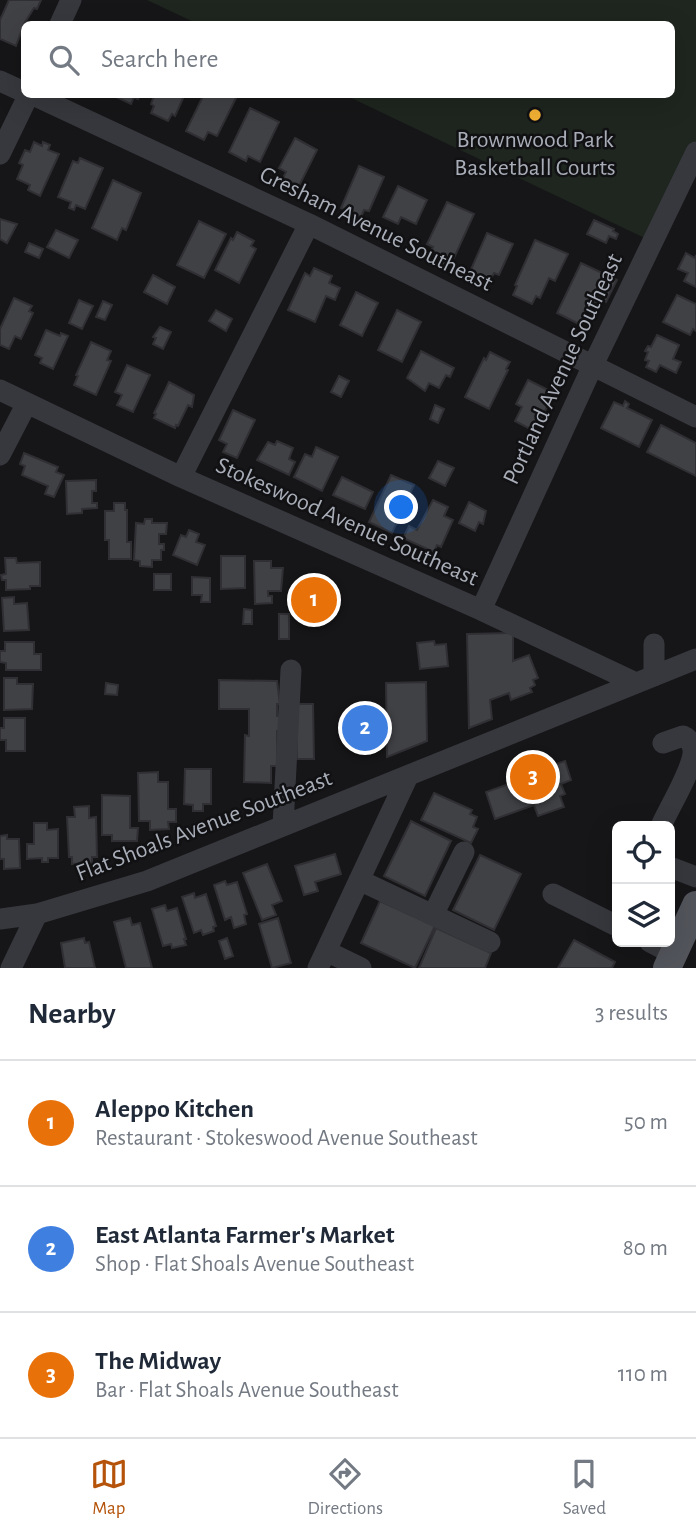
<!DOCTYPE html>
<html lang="en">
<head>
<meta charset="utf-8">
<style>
  body { margin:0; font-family:"Alegreya Sans",sans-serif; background:#f2f2f3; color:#1f2937 }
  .controls { position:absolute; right:21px; bottom:21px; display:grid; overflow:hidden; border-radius:10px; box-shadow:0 7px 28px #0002 }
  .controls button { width:63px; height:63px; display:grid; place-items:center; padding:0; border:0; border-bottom:2px solid #e0e1e3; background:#fff; color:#1f2937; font:35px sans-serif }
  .you { position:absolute; left:402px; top:508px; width:24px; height:24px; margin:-18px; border:5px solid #fff; border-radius:50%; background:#1a73e8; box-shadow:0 0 0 10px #1a73e833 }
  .badge { display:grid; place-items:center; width:46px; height:46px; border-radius:50%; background:#b45309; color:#fff; font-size:23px; font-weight:700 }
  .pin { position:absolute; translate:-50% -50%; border:4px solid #fff; box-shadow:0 2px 7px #0006 }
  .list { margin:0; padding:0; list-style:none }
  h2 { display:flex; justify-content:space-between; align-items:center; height:91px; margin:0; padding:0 28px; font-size:30px }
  h2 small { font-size:23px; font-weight:400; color:#747a83 }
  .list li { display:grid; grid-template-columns:46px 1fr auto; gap:21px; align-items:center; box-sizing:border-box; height:126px; padding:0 28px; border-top:2px solid #e0e1e3 }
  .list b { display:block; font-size:26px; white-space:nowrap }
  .list p { margin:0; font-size:23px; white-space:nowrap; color:#747a83 }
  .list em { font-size:23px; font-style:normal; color:#747a83 }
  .icon { flex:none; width:38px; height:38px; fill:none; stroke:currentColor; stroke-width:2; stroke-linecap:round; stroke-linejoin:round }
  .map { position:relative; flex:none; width:696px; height:968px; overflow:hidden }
  .search { position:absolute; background:#fff; box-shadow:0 7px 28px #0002; left:21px; right:21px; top:21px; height:77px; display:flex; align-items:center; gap:18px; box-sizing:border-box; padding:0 24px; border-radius:10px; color:#747a83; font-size:26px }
  .sheet { height:469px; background:#fff }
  nav { display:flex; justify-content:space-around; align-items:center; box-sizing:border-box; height:98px; border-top:2px solid #e0e1e3; background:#fff; font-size:19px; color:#747a83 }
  nav a { display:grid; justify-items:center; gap:4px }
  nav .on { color:#b45309 }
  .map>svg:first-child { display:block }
  .green { fill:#1e261f }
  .building { fill:#404145; stroke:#303034; stroke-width:2 }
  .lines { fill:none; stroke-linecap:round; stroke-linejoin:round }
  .minor { stroke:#37383d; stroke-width:21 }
  .major { stroke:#53555c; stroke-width:28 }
  .poi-dot { fill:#f2b134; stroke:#111113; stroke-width:2.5 }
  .labels { text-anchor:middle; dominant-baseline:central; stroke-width:5; stroke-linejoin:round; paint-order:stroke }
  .poi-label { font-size:24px; fill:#a8adb8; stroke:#111113 }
  .street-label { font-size:24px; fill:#a8adb8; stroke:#111113 }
</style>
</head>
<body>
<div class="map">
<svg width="696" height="968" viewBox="0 0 696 968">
  <rect width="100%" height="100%" fill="#161618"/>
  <path class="green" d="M147 0H696V152L653 242 345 95 672 94V24H198Z"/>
  <path class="building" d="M9 0H41L37 9 34 8 24 24 16 46 0 39V20Z
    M110 94H140L138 99 134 97 131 104Z
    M155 94H185L175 116 172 114 168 121 151 113 154 106 151 104Z
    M204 94H230L236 98 217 136 208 132 204 140 186 131Z
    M250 108 279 122 260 162 248 156 246 161 229 152Z
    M295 138 317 150 299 186 283 178 286 172 279 168Z
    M34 142 42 146 43 142 50 145 48 150 59 154 40 196 28 190 30 185 17 179 23 165 19 163 25 150 30 152Z
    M80 158 103 168 85 209 76 205 74 210 69 208 71 202 58 197 73 161 78 163Z
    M359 166 384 177 369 211 364 210 361 217 341 208Z
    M113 180 141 193 126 230 122 228 117 240 92 228Z
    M398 186 427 200 416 224 401 217 398 224 383 217Z
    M447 202 474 214 454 258 450 256 445 266 428 258 433 247 427 244Z
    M0 219 17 224 7 243 0 239Z
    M594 220 614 229 613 231 618 234 616 239 609 236 606 243 587 234Z
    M199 221 226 234 204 278 177 265Z
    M56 230 78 240 69 258 47 247Z
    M237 232 254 241 251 246 256 249 239 283 215 270 231 238 233 240Z
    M487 233 513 244 499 275 494 273 489 283 469 274Z
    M535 240 568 254 555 281 549 278 540 298 536 296 532 304 513 295 517 286 515 285Z
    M29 243 43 249 39 258 25 252Z
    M686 253 695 258 696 255V287L684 281 688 273 678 269Z
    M581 263 617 280 606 302 598 298 587 321 583 319 581 325 557 313Z
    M314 268 332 276 329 283 340 288 335 300 326 296 315 322 288 310 305 273 310 276Z
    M153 275 175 287 167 304 144 292Z
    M356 292 378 303 362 336 340 325Z
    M677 295 696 304V331L693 329 690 335 663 322Z
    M14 298 32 306 29 311 33 313 21 339 15 336 9 349 0 345V329Z
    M79 300 93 306 82 329 69 323Z
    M103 301 112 305 105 320 96 317Z
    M216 310 232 319 226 331 209 321Z
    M397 310 421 322 402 362 378 350Z
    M160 327 171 332 163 349 153 344 156 338 153 337Z
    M46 330 60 336 61 333 68 336 53 369 40 363 42 358 35 355Z
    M657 335 679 345 673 359 681 362 676 373 660 365 656 372 646 367 649 361 645 360 648 352 645 351 648 346 651 347Z
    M91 342 111 351 107 360 111 361 96 395 74 385 78 376 76 375Z
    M421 351 454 368 450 377 446 375 439 388 429 383 425 391 407 378Z
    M490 352 510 362 506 369 508 370 489 409 465 397 484 358 486 360Z
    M127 365 150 375 133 412 117 405 122 395 115 392Z
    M339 376 349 381 341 397 331 392Z
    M528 380 554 393 540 421 538 420 532 430 515 421 522 407 516 404Z
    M169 382 194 395 192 407 188 405 178 426 176 425 175 428 154 418 156 414 154 413Z
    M625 401 629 404 627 408 652 420 639 447 601 428 614 402 623 406Z
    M435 405 444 409 438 423 430 419Z
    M233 410 255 420 237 458 223 452 227 444 219 440Z
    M661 425 696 443V476L647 452Z
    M277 441 293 448 289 459 295 462 289 475 257 460 268 442 275 445Z
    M316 447 338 457 322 491 294 477 305 454 312 457Z
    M24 453 58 467 56 472 64 475 54 497 45 494 48 486 22 475 25 466 20 464Z
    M438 461 454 468 445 486 429 478Z
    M391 475 414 485 392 533 369 522Z
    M342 477 373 492 365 509 333 495Z
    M96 480V491H92V503H97V508L82 509V513L67 514 66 481Z
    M433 500 448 507 444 516 453 520 441 547 437 545 434 552 403 538 409 526 417 530Z
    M469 502 486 511 483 524 479 522 475 531 459 523Z
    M114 503H125V510H127V542H131V559H109V540H105V511H114Z
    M145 519H152V523H167L166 534H159V544H164V550H161V560H152V567L140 566V561L134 560 136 523 144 524Z
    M189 530 199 534 196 542 205 545 197 565 173 555 181 535 186 537Z
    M221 556H245V588L221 589Z
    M5 558H16L17 563 40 562V586H30V589L6 590V580H2L1 575 6 574Z
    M254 561H271V568H283L281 591H268V596H272V603L255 604Z
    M154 574H171V590H154Z
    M192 577 210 578V602H201L202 595H192Z
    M14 597V604L27 603 29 630 4 631 2 598Z
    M244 609 252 610V624H243Z
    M279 614H289V639H279Z
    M513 633V661L529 655 538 678 533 680 535 685 530 688 532 692 511 700 509 693 490 700 492 719 469 728 467 634Z
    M434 641 435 645 446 644 448 666 420 669 417 643Z
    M5 642H34V654H41V670H6V663L0 662V651H5Z
    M4 678H17V684H33L32 709 4 710Z
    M219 680 277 681 280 704H277V716H280V731H277V766H271V783L244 782 245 735 249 736V709H219Z
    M426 682 427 741 387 757 386 683Z
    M106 683 118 685 117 695 105 694Z
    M296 704H313L314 759H297Z
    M4 718H25V751H6V740H0V728H4Z
    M565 761 571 780 561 784 565 794 560 796 564 807 538 816 534 805 495 819 486 792 549 770 548 767Z
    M185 769H211V804H203V811H193V805L184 804Z
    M158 772V782H168V809H176V822H168L169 829 150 830V821H139L138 773Z
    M434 793 472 810 470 814 477 817 473 827 478 829 471 843 421 820Z
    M102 795 130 796V828H138L137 841H112V835H102Z
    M89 806V818L96 817 97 857H92V863L72 864V857H69L67 817H75L74 807Z
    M411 821 451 841 425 896 384 876Z
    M34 823H47V830L58 829V858H48V862H42V858L27 859V844H34Z
    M7 835V839H19L20 868 4 869V859H0V836Z
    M335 854 341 874 315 882 318 891 304 895 295 866Z
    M480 855 521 874 494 930 453 910Z
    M267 864 282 901 272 905 276 915 262 920 243 873Z
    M225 881 227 885 237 882 247 914 244 915 246 924 234 928 231 917 225 920 214 885Z
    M194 893 195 898 206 894 216 926 213 927 214 931 203 935 201 930 194 933 182 897Z
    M380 901 435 926 415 968 361 943Z
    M165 905 167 911 177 908 186 939H184L186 945 172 948 171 944 163 946 152 909Z
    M130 918 132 925 140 923 152 968H126L114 922Z
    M278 918 291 963 272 968 259 924Z
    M436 928 491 953 485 968H419Z
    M84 938 85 943 89 942 95 968H65L61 943Z
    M227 938 233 956 225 959 219 941Z
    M574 940 615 962 612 968H558Z"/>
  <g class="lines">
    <path class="minor" d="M60 24 71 0
      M0 81 24 92
      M31 94 309 224 696 417
      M0 154 29 94
      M0 390 181 477 481 610 636 683
      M0 455 27 403
      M181 477 309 224
      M481 610 593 365 696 152
      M654 676V644
      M283 826 291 670
      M661 826C669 808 691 772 693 754 694 745 690 739 683 736L663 743
      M670 867 696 877
      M359 880 490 942
      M553 894 617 926
      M433 915 464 852
      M0 919 37 914 147 881 696 659
      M650 942 673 954
      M326 951 361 968
      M11 968 37 914
      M318 968 408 776"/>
    <path class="major" d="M667 968 696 905"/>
  </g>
  <circle class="poi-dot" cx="535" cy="115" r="7"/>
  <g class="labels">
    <g class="poi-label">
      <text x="535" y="140">Brownwood Park<tspan x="535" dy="28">Basketball Courts</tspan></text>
    </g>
    <g class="street-label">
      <text transform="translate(376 229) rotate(26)">Gresham Avenue Southeast</text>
      <text transform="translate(563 369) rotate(-65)">Portland Avenue Southeast</text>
      <text transform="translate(347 522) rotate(24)">Stokeswood Avenue Southeast</text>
      <text transform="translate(204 826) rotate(-21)">Flat Shoals Avenue Southeast</text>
    </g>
  </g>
</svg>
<div class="controls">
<button><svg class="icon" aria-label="locate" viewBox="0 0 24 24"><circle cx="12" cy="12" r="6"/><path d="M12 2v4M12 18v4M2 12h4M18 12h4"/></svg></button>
<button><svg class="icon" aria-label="layers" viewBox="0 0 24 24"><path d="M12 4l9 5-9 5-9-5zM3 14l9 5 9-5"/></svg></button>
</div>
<div class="you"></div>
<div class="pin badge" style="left:314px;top:600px;background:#e8710a">1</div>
<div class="pin badge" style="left:365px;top:728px;background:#3f7fe0">2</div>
<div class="pin badge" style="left:533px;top:777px;background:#e8710a">3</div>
<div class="search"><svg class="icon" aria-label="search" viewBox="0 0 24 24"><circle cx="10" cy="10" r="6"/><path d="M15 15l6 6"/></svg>Search here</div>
</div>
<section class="sheet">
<h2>Nearby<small>3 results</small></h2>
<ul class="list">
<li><span class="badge" style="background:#e8710a">1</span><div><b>Aleppo Kitchen</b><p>Restaurant · Stokeswood Avenue Southeast</p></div><em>50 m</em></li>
<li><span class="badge" style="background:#3f7fe0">2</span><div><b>East Atlanta Farmer's Market</b><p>Shop · Flat Shoals Avenue Southeast</p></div><em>80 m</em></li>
<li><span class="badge" style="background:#e8710a">3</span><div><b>The Midway</b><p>Bar · Flat Shoals Avenue Southeast</p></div><em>110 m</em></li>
</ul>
</section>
<nav>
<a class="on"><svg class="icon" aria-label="map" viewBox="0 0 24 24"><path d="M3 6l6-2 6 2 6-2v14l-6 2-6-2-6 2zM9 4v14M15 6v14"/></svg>Map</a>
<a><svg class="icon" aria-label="directions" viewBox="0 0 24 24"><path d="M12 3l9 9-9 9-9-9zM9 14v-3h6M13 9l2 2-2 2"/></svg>Directions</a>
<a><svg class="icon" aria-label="saved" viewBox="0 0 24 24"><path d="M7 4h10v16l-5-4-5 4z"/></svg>Saved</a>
</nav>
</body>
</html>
